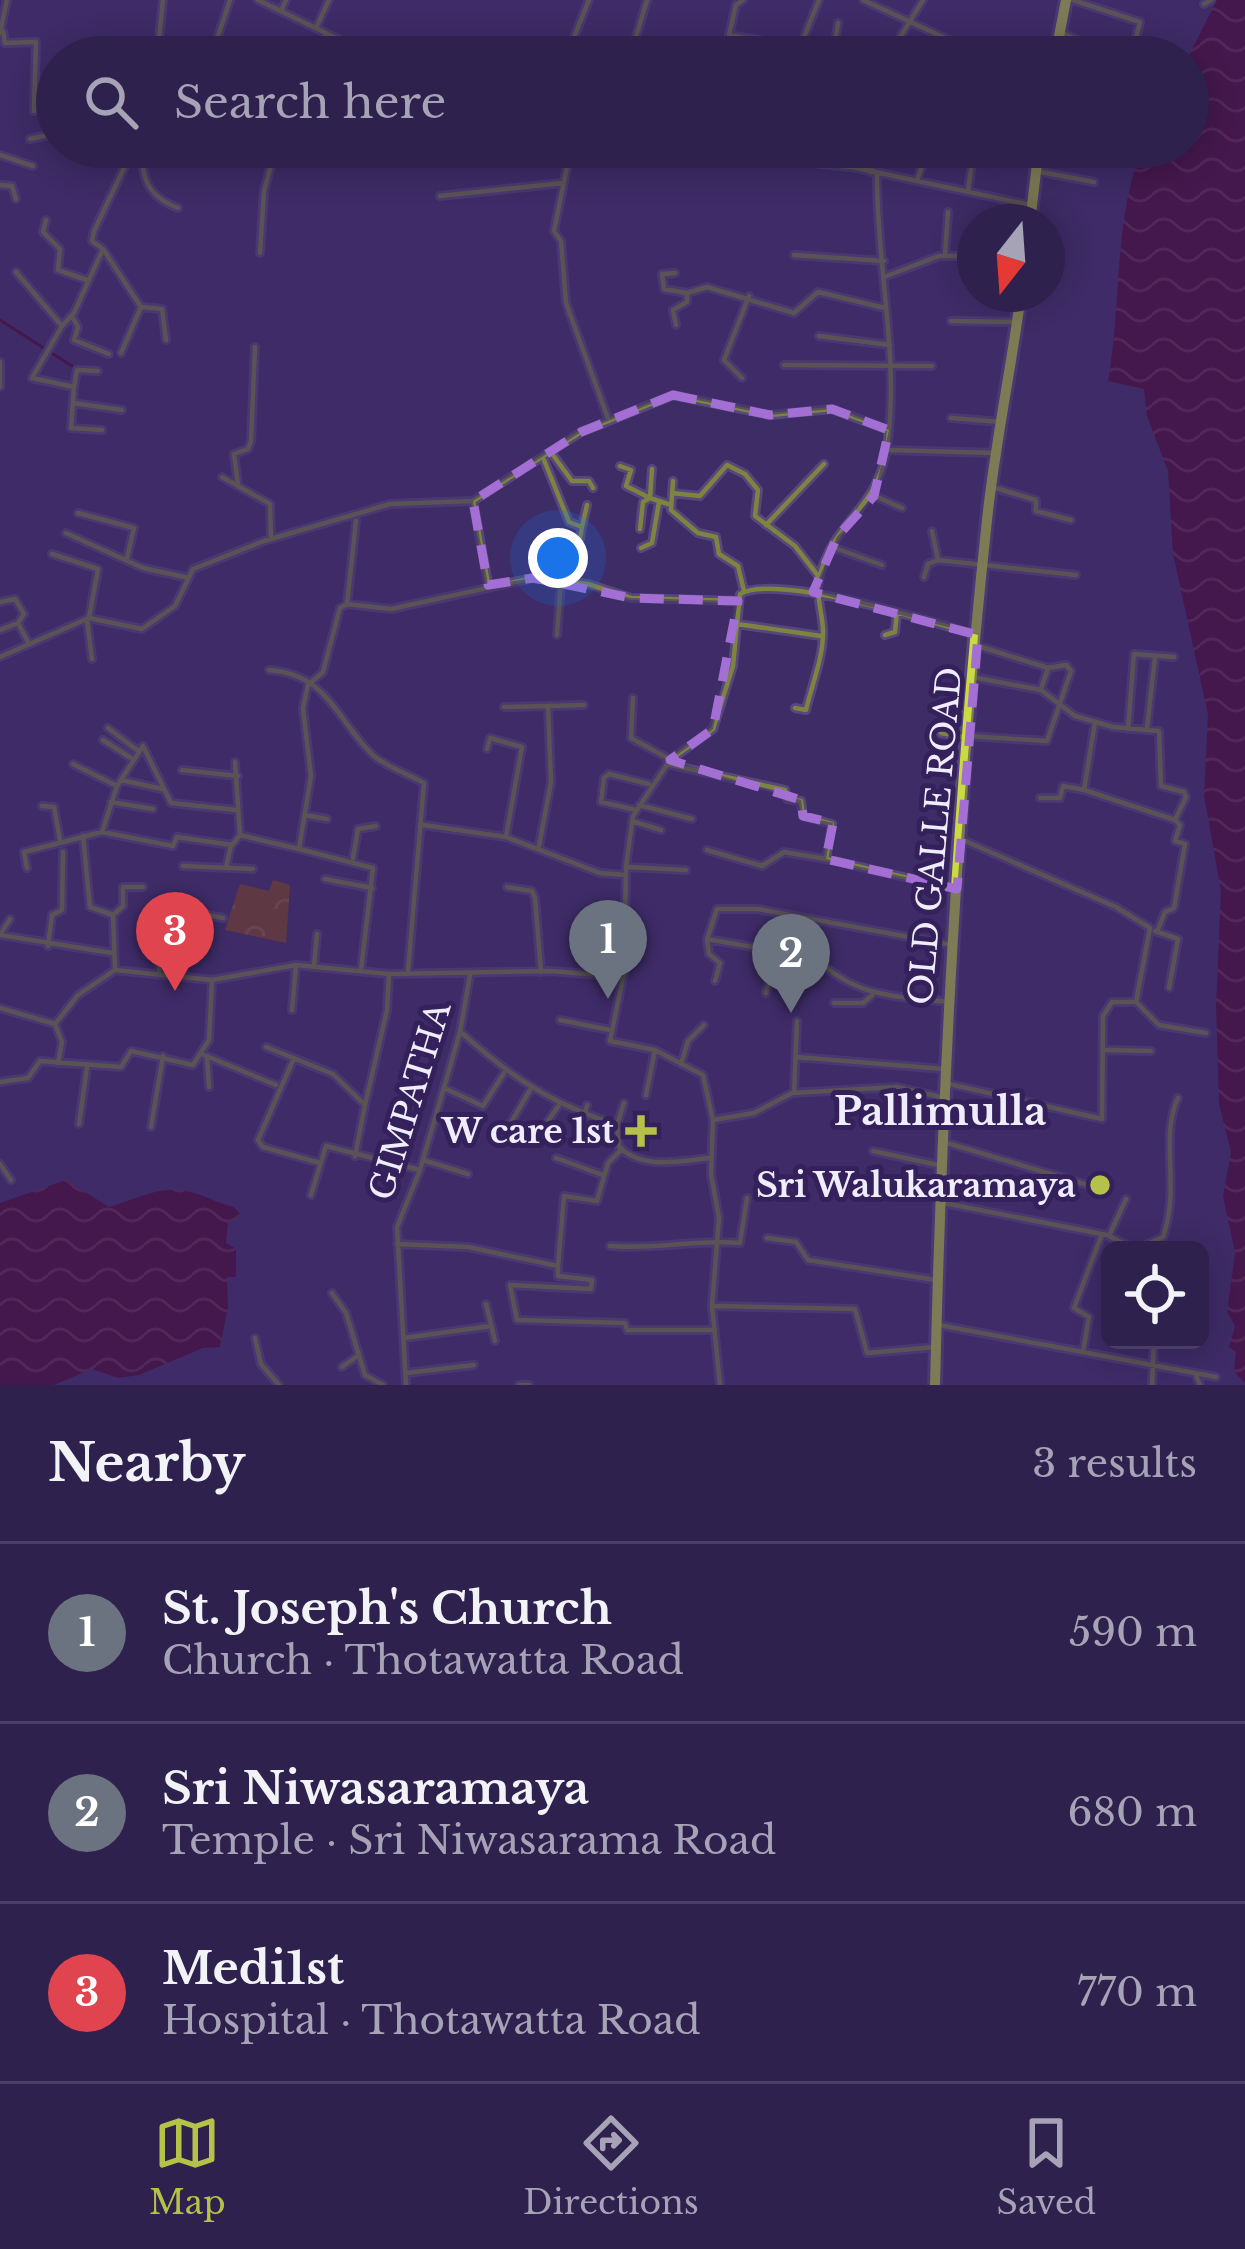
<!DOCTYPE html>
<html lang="en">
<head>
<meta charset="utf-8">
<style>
  body { margin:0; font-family:"Libre Baskerville",serif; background:#3a2e57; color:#f1f3f6 }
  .controls { position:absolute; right:36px; bottom:36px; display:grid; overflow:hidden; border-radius:18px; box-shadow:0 6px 30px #0003 }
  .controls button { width:108px; height:108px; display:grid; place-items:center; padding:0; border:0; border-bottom:3px solid #493e65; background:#2e214d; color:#f1f3f6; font:60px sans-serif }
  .compass { position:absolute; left:957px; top:204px; width:108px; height:108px; border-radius:50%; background:#2e214d; box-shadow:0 6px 30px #0003; rotate:197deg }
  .you { position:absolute; left:558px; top:558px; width:42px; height:42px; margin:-30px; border:9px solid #fff; border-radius:50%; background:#1a73e8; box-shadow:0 0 0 18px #1a73e833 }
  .badge { display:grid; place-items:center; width:78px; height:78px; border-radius:50%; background:#b5c249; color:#fff; font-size:39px; font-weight:700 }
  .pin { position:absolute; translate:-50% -99px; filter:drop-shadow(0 3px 6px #0008) }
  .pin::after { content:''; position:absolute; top:63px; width:42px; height:36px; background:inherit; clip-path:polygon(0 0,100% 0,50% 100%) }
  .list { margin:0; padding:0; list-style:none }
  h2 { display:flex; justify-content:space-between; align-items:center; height:156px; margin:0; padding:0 48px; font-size:51px }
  h2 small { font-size:39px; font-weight:400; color:#a7a3b6 }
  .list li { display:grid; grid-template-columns:78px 1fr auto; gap:36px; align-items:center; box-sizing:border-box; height:180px; padding:0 48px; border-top:3px solid #493e65 }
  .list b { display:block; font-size:45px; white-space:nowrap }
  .list p { margin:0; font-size:39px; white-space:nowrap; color:#a7a3b6 }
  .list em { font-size:39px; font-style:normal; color:#a7a3b6 }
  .icon { flex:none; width:66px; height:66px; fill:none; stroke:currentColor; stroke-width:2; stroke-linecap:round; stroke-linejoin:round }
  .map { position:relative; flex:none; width:1245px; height:1385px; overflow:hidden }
  .search { position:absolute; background:#2e214d; box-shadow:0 6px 30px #0003; left:36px; right:36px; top:36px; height:132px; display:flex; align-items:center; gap:30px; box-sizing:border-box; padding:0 42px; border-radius:66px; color:#a7a3b6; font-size:45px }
  .sheet { height:696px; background:#2e214d }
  nav { display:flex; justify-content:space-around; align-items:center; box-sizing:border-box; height:168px; border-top:3px solid #493e65; background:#2e214d; font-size:33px; color:#a7a3b6 }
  nav a { display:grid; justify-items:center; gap:6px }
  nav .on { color:#b5c249 }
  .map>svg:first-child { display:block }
  .forest { fill:url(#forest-crowns) }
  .water { fill:url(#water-waves) }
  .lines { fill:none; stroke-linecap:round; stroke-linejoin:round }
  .stream { stroke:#4d002a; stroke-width:3 }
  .minor-casing { stroke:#57477c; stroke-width:10 }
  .trunk-casing { stroke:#57477c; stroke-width:16 }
  .minor { stroke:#7c8440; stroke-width:4.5 }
  .trunk { stroke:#cbda40; stroke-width:10 }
  .marked { fill:none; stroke:#a46fd4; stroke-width:9; stroke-dasharray:24 15; stroke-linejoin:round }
  .poi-dot { fill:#b5c249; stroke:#34215b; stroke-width:4.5 }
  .labels { text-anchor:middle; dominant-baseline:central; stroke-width:10; stroke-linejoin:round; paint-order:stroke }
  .street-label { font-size:33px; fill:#efecfb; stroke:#34215b }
  .poi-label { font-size:33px; font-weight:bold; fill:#efecfb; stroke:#34215b; text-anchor:end }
  .quarter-label { font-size:39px; font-weight:bold; fill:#efecfb; stroke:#34215b }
</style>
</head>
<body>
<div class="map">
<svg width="1245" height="1385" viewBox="0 0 1245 1385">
  <defs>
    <pattern id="forest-crowns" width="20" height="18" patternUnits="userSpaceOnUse" patternTransform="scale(3)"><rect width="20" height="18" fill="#864918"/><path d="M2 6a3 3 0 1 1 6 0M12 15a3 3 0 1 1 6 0" fill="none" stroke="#97633a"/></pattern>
    <pattern id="water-waves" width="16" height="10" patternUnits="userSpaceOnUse" patternTransform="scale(3)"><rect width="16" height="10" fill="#4d002a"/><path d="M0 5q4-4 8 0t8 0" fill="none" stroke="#67254a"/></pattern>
  </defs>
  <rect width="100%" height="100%" fill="#3e2c67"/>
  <path class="forest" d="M273 880 290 885 286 943 225 930 240 884 269 891Z"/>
  <path class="water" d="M1217 0H1245V1383L1234 1372 1236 1352 1229 1347 1235 1326 1227 1312 1235 1253 1223 1196 1231 1152 1219 1104 1216 1006 1221 891 1204 796 1208 715 1173 554 1168 471 1147 416 1144 389 1108 381C1122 302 1113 223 1142 147H1188V57Z
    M66 1180 109 1207C159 1191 169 1180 218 1202 230 1207 234 1204 241 1216L228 1222 226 1243 236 1249V1277H227L228 1307 220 1347 203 1348 139 1375 118 1378 92 1369 54 1385H0V1203Z"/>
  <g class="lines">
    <path class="stream" d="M0 320 75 368"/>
    <defs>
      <path id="minor" d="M258 0 375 57
        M743 0 736 5 729 35 800 47 819 0
        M863 0 986 57
        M1073 0 1140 22 1133 49
        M1204 4 1211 0
        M281 11 286 0
        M316 28 329 0
        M3 31 5 43 36 42 34 111
        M1060 32 1115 57
        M0 33 7 0
        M145 57 147 49 158 47 163 0
        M211 57 230 0
        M306 57 327 34
        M566 57 589 0
        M630 57 647 0
        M833 57 838 23
        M888 57 923 0
        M30 139 57 133
        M571 147 554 231 561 241 566 303 609 421
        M706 147 732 155 852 167 1030 205
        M871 147V172
        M132 150 143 163C143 187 157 200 178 208
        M0 155 33 166
        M794 160 796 147
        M1041 172 1094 182
        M917 181 928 147
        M0 185 12 186 16 199
        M968 191 972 162
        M440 196 563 183
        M46 220 43 232 60 249 58 270 87 280
        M103 249 141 307 162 309 166 340
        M260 253 264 191 276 147
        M794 255 884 261
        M945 255 948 212
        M16 272 62 326 74 313 103 249 92 241 94 231 134 147
        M675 273 662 274 664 289 687 293
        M884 277 939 256H975
        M72 316 78 327 74 340 109 354
        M951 321 1017 322
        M676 325 673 310 687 302V293L707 287 794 313 818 292 885 308
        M62 326 32 378 74 387 71 428 102 430
        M819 336 890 345
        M121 353 141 307
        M0 362V387
        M784 365 932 366
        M742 378 724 360 749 296
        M74 387 77 370 98 371
        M73 403 122 410
        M951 418 1001 422
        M887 450 996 453
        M553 455 572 481H589L593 488
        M544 460 569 522 582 527 580 539
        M620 466 631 470 626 486 650 498 643 502 640 529
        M652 469 650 498 671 505
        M222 477 270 504 271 538
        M673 481 671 510 698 533 716 537 719 554 738 566 744 591
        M238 485 234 454 248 449 251 441 255 347
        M992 487 1036 500V511L1071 520
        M672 493 700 496 727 465 745 474 758 490 755 516 795 546 819 577
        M875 496 902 508
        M473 501 488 584
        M78 513 134 528 127 558
        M766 525 824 464
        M582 527 587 505
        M932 531 938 560
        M66 533 143 568 189 578
        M832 547 882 565
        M641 548 652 543 659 502
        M52 554 98 569 89 618
        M924 577 928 564 938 560 1076 575
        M0 602 15 599 24 614 18 623 29 644
        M347 604 356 521
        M87 620 92 659
        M737 624 821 636
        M0 630 18 623
        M557 635 561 581
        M885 635 895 632 897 612
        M978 646 1048 668 1041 689
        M0 657 89 618 142 629 175 606 193 569 264 541 390 504 473 501 581 432 673 395 770 415 832 409 889 430
        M269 670C329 674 338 723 374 756 387 767 408 774 424 783L408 971
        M972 677 1041 690 1075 716 1113 727 1159 731 1161 786 1184 792 1186 797 1175 820 1180 825 1175 841 1185 844 1174 908 1165 912 1157 932
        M633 698 631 738 671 760
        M504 707 548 706
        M795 708 806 710C812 684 824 656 823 629 822 611 815 593 820 575 835 519 877 511 887 448 900 356 876 265 877 173
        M1095 722 1084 790 1175 820
        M938 727 941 733 964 737
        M108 728 137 750
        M1147 728 1155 657
        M1128 729 1134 654 1174 657
        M969 736 1047 741 1071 671 1066 665 1048 668
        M103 740 131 758
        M487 749 490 738 522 747 506 837 600 873 626 875
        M235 762 240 835
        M73 764 117 786
        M667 764 785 790 787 799 801 801 803 816 832 824 826 859 951 888
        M182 770 238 776
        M121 780 162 789
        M1040 798H1060L1063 786 1084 790
        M111 802 153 809
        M639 805 692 819
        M42 806 54 807 60 840
        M636 810 601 802 604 778 609 774 649 784
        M305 815 327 819
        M632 821 661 830
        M423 825 506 837
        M102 832 117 786 143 746 171 803 236 810
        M83 836 90 907 113 915 115 970
        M539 846 551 782 548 706 584 705
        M707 850 762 866 784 852 826 859
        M353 858 358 829 376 826
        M183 866 253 869
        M626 867 686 870
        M27 868 24 852 102 832 173 846 177 837 232 845 240 835 299 849
        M226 868 231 845
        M325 879 372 888
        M507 887 532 891 535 898 541 972
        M113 915 123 906V887H143
        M1155 931 1178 939 1169 988
        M0 935 112 953
        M0 935 10 919
        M707 939 816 958C855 997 894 996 948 1002
        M48 946 52 915 62 910 63 852
        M314 966 317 934
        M361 970 373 868 299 849 311 776 303 708 308 685 323 672 340 608 347 604 391 609 533 578 588 584 631 598 738 601
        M159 973C159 948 167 931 174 908L223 918
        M624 975 626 867 633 816 670 760 713 729 733 666 740 594C777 573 929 621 973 634
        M715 981 720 963 709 954 707 939 717 909H758L952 945
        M766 993 777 950
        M1136 1002 1159 1025 1206 1033
        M834 1003H863L872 995
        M0 1008 55 1024 78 995 115 970 212 980 296 965 389 974 551 971 623 977 610 1041 655 1050 703 1075 713 1120 711 1174 719 1218 712 1306 720 1385
        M292 1010 296 965
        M560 1020 610 1030
        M55 1024 62 1042 58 1063
        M463 1034C515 1080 551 1103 617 1125L619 1147C643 1170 680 1161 710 1158
        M266 1047 333 1074 365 1105 387 1010 389 974
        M1105 1050 1151 1051
        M204 1055 276 1085
        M207 1057 209 1087
        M796 1057 944 1069
        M294 1058 258 1140 263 1147 320 1163
        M681 1064 688 1041 704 1025
        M0 1082 28 1078 40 1061 121 1067 131 1051 193 1065 209 1040 212 980
        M945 1083 1102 1119 1103 1016 1112 1002H1136L1150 928 1116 907 963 840
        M444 1088 483 1106 504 1073
        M794 1093 797 1021
        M646 1095 655 1050
        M584 1117 587 1105
        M713 1120 754 1113 792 1093 897 1087 945 1098
        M79 1124 87 1067
        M617 1125 624 1103
        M151 1127 163 1056
        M503 1136 530 1090
        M535 1140 559 1105
        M947 1143 1091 1186
        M873 1151 938 1165
        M355 1156 365 1105
        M556 1158 603 1175
        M423 1160 468 1174
        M0 1164 11 1180
        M311 1195 326 1146 420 1170
        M944 1203 1107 1235 1137 1250
        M1109 1236 1126 1199
        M767 1238 796 1242 808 1260 936 1280
        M397 1244 468 1247 558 1266 564 1196 597 1201 608 1163 622 1149
        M610 1246C656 1250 695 1239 740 1243L747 1198
        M1137 1249 1163 1237C1181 1184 1159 1140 1178 1098
        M558 1266V1276L592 1280 591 1289 510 1285 517 1320 625 1323 627 1330H715
        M332 1293 346 1313 365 1375 383 1385
        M486 1304 495 1341
        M712 1306 855 1309 867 1353 936 1347
        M939 1325 1216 1377
        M255 1338 261 1364 279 1385
        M404 1338 491 1326
        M1083 1352 1089 1317 1074 1308 1102 1234
        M342 1367 356 1357
        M406 1373 474 1365
        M1195 1373 1200 1385
        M406 1385 397 1227 420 1170 460 1032 470 975
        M519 1385H529
        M1152 1385 1154 1340"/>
      <path id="trunk" d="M1055 57 1066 0
        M1030 222 1039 147
        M935 1385C942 1096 956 806 987 520 995 444 1011 370 1021 294"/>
    </defs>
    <use href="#minor" class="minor-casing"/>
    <use href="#trunk" class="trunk-casing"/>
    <use href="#minor" class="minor"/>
    <use href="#trunk" class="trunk"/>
  </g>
  <path d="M0 0H1245V1385H0ZM673 395 770 415 832 409 889 430 874 496 837 537 813 592 978 635 957 889 826 859 833 823 803 816 801 800 670 760 713 729 738 601 631 598 533 578 488 585 473 501 581 432Z" fill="#3e2c67" fill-opacity=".55" fill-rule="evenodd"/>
  <path class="marked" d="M673 395 770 415 832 409 889 430 874 496 837 537 813 592 978 635 957 889 826 859 833 823 803 816 801 800 670 760 713 729 738 601 631 598 533 578 488 585 473 501 581 432Z"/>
  <g class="poi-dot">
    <path d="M635 1113h12v12h12v12h-12v12h-12v-12h-12v-12h12z"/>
    <circle cx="1100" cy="1185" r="12"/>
  </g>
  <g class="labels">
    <g class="street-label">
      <text transform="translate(935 836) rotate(-85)">OLD GALLE ROAD</text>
      <text transform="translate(410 1101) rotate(-73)">GIMPATHA</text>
    </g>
    <g class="poi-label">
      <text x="614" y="1131">W care 1st</text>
      <text x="1076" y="1185">Sri Walukaramaya</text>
    </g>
    <g class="quarter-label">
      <text x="940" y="1111">Pallimulla</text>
    </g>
  </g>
</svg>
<div class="controls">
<button><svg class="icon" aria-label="locate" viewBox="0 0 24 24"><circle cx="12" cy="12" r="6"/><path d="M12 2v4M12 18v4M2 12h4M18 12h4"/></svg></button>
</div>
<svg class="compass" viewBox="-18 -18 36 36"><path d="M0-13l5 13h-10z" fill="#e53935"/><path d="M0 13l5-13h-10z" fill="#a7a3b6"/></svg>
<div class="you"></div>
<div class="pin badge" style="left:608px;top:999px;background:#6b7280">1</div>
<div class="pin badge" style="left:791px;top:1013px;background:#6b7280">2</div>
<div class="pin badge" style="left:175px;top:991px;background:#e0444e">3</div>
<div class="search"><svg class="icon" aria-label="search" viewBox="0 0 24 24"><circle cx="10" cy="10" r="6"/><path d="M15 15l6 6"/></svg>Search here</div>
</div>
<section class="sheet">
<h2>Nearby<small>3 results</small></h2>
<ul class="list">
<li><span class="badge" style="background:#6b7280">1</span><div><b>St. Joseph's Church</b><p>Church · Thotawatta Road</p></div><em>590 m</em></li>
<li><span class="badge" style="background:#6b7280">2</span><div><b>Sri Niwasaramaya</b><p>Temple · Sri Niwasarama Road</p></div><em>680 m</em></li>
<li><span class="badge" style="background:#e0444e">3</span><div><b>Medi1st</b><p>Hospital · Thotawatta Road</p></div><em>770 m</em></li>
</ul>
</section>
<nav>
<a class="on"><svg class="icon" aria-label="map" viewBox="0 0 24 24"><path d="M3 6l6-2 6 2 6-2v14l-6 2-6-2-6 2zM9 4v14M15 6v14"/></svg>Map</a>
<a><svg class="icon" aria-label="directions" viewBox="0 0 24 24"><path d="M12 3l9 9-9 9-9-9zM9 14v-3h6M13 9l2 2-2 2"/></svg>Directions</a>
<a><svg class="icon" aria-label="saved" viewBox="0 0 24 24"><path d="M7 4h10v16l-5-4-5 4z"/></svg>Saved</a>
</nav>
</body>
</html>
